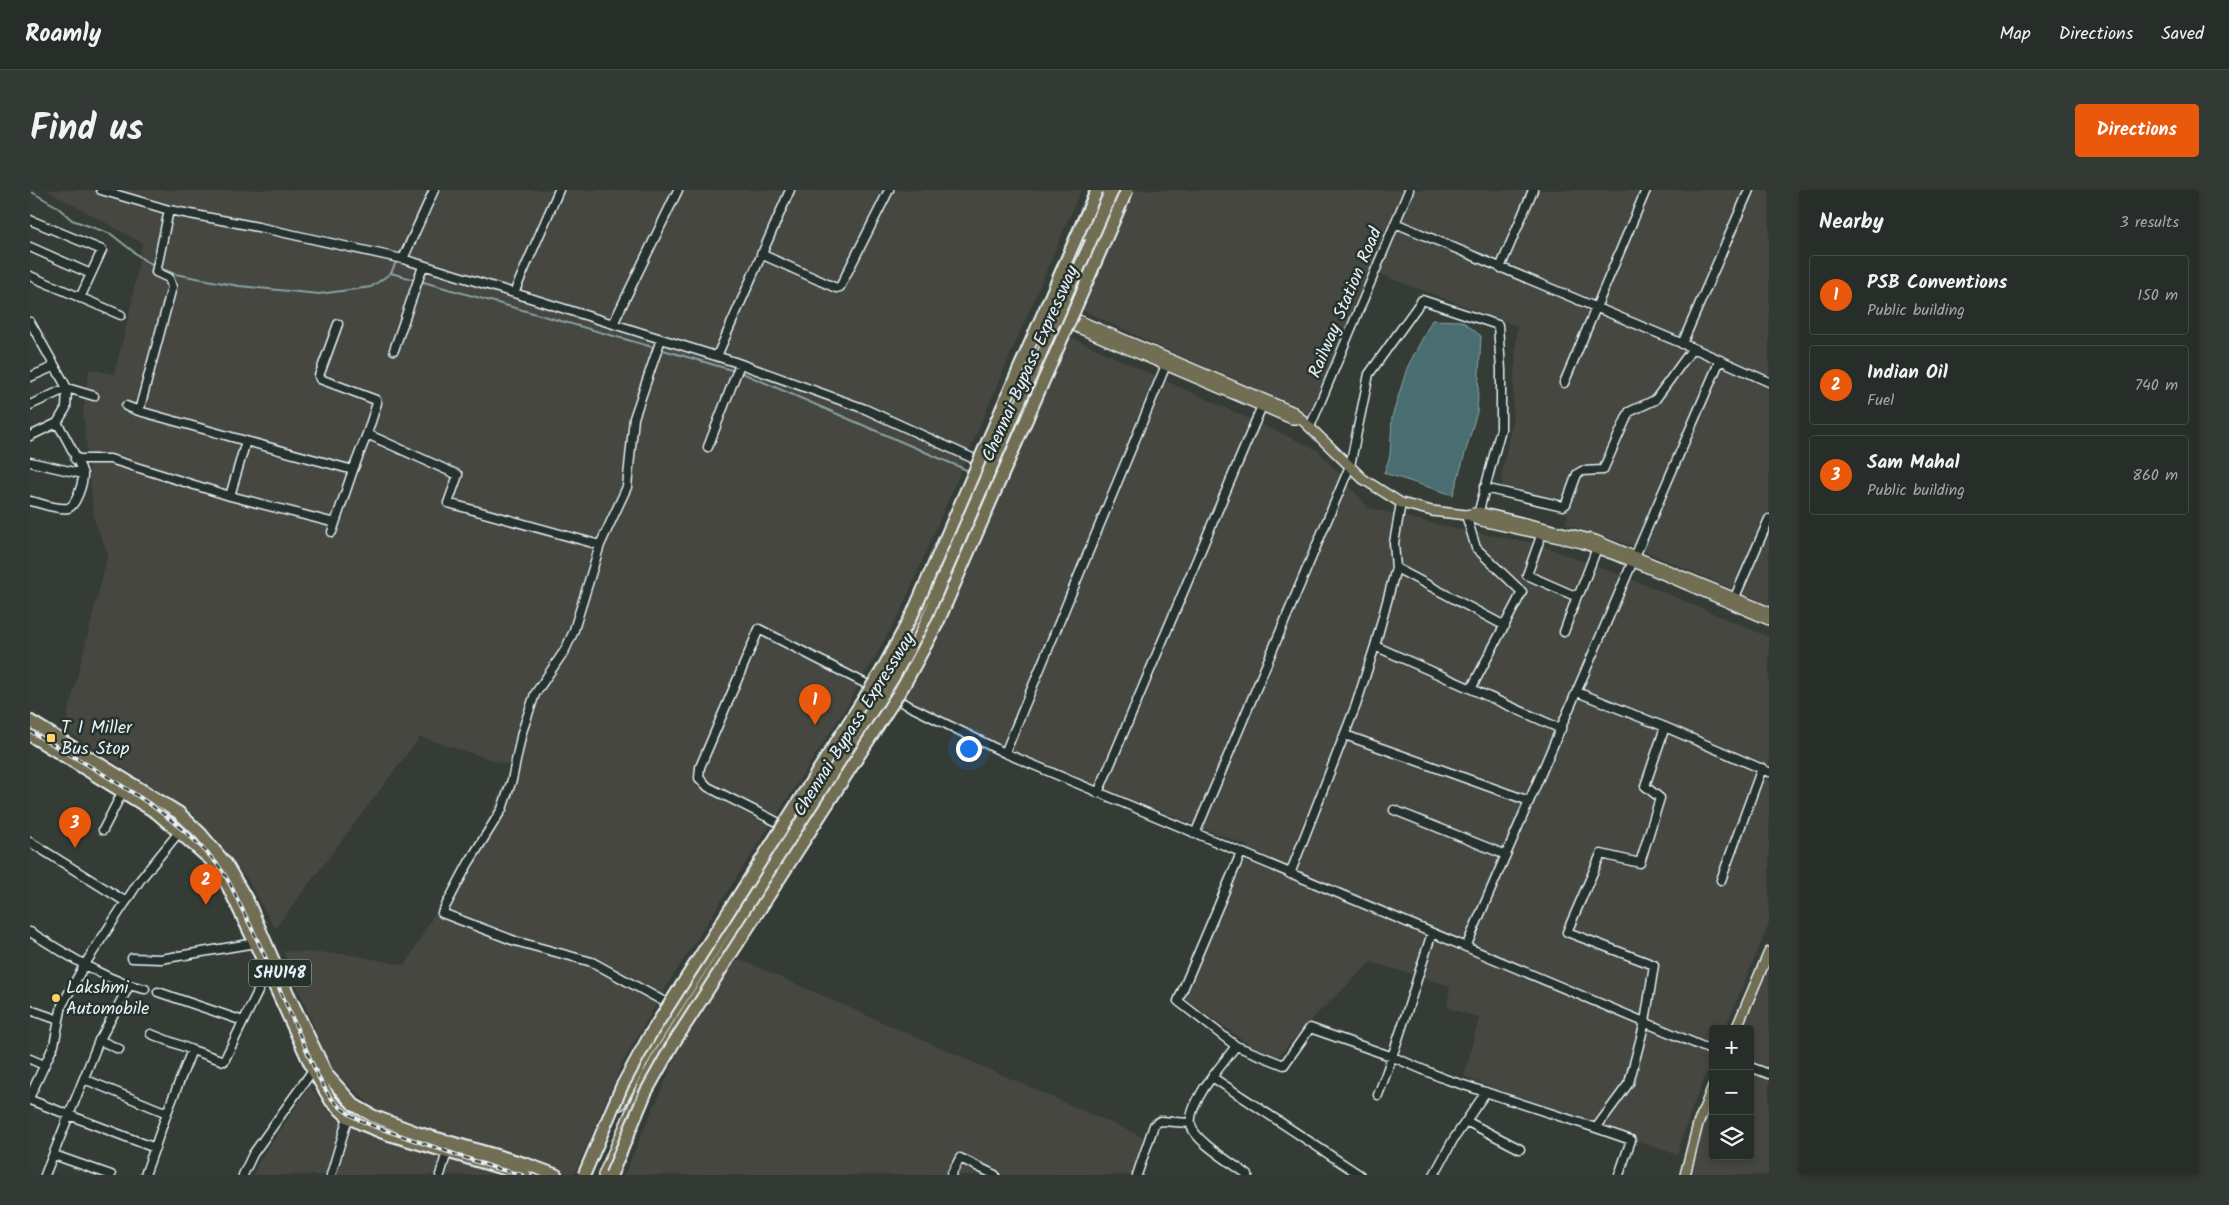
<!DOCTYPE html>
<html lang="en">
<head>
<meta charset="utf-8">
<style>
  body { margin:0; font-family:Kalam,sans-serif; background:#333934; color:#f1f3f6 }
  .controls { position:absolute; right:15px; bottom:15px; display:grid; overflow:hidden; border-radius:5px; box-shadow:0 2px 8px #0003 }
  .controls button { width:45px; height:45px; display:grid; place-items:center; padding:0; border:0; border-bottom:1px solid #434945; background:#272d28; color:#f1f3f6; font:25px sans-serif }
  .you { position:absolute; left:938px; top:558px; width:18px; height:18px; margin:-12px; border:4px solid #fff; border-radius:50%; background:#1a73e8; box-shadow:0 0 0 8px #1a73e833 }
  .badge { display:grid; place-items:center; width:32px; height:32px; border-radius:50%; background:#ea580c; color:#fff; font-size:16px; font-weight:700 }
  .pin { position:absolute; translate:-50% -41px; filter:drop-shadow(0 1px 2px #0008) }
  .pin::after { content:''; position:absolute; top:26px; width:18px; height:15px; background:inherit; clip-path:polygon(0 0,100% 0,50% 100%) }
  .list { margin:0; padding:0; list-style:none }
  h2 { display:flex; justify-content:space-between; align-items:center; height:65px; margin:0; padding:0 20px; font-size:21px }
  h2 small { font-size:16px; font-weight:400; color:#a4a8a8 }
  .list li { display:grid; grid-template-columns:32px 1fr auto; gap:15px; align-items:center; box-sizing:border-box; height:80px; margin:0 10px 10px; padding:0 10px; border:1px solid #434945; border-radius:5px }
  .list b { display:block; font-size:19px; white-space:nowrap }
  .list p { margin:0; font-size:16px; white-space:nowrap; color:#a4a8a8 }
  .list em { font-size:16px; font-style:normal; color:#a4a8a8 }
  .icon { flex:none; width:28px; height:28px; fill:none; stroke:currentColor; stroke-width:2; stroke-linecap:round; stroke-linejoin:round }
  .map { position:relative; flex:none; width:1739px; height:985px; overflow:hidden; border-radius:5px }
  header { display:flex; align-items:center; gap:30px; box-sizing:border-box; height:70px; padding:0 25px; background:#272d28; border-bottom:1px solid #434945 }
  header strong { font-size:24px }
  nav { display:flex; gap:28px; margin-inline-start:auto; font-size:18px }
  .intro { display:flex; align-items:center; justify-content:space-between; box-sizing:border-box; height:120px; padding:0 30px }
  h1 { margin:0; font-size:35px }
  .button { padding:12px 22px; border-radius:5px; background:#ea580c; color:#fff; font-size:18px; font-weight:700 }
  main { display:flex; gap:30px; padding:0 30px }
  aside { flex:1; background:#272d28; border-radius:5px; box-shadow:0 2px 8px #0003 }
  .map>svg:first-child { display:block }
  .built { fill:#44463f }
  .water { fill:#496d6f; stroke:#89a2a6 }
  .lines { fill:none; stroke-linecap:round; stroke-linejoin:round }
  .stream { stroke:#89a2a6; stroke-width:2 }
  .minor-casing { stroke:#e8f1f8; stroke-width:11 }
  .major-casing { stroke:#e8f1f8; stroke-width:12 }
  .highway-casing { stroke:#e8f1f8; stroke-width:15 }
  .minor { stroke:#26332d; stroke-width:8 }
  .major { stroke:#726e52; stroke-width:9 }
  .highway { stroke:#726e52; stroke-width:11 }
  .rail-casing { stroke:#e8f1f8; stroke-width:4 }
  .rail { stroke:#26332d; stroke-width:2; stroke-dasharray:5.5; stroke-linecap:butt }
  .highway-bridge-casing { stroke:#e8f1f8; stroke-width:15; stroke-linecap:butt }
  .highway-bridge { stroke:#726e52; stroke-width:11 }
  .poi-dot { fill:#ffd166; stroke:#26332d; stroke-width:2 }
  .labels { text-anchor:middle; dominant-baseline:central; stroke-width:5; stroke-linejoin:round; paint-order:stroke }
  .shield { fill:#26332d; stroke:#aeb8bb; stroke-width:1 }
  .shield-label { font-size:16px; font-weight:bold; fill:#e8f1f8 }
  .street-label { font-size:18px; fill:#e8f1f8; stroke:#26332d }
  .poi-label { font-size:18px; fill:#e8f1f8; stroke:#26332d; text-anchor:start }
</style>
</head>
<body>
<header>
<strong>Roamly</strong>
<nav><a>Map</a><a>Directions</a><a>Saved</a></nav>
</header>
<div class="intro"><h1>Find us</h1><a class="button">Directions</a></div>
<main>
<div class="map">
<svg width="1739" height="985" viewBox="0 0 1739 985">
  <rect width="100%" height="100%" fill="#343c35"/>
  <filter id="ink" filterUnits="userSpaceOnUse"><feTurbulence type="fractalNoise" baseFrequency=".02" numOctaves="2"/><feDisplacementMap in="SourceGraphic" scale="10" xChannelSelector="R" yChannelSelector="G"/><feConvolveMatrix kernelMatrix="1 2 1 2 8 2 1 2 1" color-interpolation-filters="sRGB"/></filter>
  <g filter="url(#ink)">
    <path class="built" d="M16 0H1051L870 423 816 518 638 794 593 872 544 985 414 947 345 919 302 881 253 761 317 764 375 775 458 630 481 576 390 547 245 739 217 689 163 624 34 539 78 364 64 330 53 223 59 179 84 184 100 120 112 53Z
      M1103 0H1739V415L1603 356 1535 334 1538 324 1471 307 1473 277 1482 232 1487 136 1341 81 1278 227 1050 119Z
      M1038 146 1288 260 1339 318 1427 339 1505 353 1624 398 1739 447V734L1695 839H1683V868L1662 919 1647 965 1489 909 1434 886 1449 828 1417 818 1420 796 1341 772 1278 833 1248 867 1221 856 1154 808 1218 656 970 557 872 509 920 418Z
      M707 768 1113 947 1105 985H594L654 848Z
      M1739 777V985H1660L1667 953 1683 912V966H1720V839H1712Z
      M280 896 298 921 331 940 465 985H223L228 973Z"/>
    <path class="water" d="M1402 130 1432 131 1451 146 1447 222 1423 305 1354 283 1360 266 1362 227 1377 178Z"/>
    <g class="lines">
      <path class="stream" d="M0 1 26 16 42 30 81 44 114 70 126 76
        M369 66 399 0
        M130 78 145 84 209 96 289 104 341 97 361 83 367 70
        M361 83 385 90
        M390 91 626 158
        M630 159 705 181
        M989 165 1059 0
        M710 182 939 281"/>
      <defs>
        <path id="minor" d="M71 0 139 20 228 37 373 69 484 103 705 172 835 219 953 273
          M139 20 126 82 139 88 142 97 109 221 216 251
          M0 30 72 60 50 108
          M1365 33 1663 158 1739 192
          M0 57 61 84
          M731 64 806 98 810 97 859 0
          M373 69 404 0
          M1470 78 1503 0
          M0 86 91 125
          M484 103 529 0
          M0 132 37 198 36 218 27 233 0 246
          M308 134 289 186 290 189 346 210 347 213 337 244
          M583 134 648 0
          M631 149 604 228 597 297 570 355 543 443 535 460 505 504 492 542 482 590 472 619 438 674 412 723 485 751 562 772 642 816
          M1652 154 1719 0
          M364 160 393 76
          M687 166 760 0
          M0 187 25 176
          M1534 193 1616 0
          M0 215 37 198 64 206
          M96 216 109 221
          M1280 237 1379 0
          M678 257 710 174
          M45 269H80L200 306 216 251 323 280 337 244 428 285 418 313 570 355
          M0 272 53 284
          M1454 298 1533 316 1536 314 1547 284 1552 281 1573 280 1599 222 1625 210 1663 158
          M200 306 305 333
          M0 311C11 313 26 320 38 318 46 316 53 293 53 285 52 277 32 240 27 233
          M1436 325 1446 358 1492 402 1441 499
          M302 342 323 280
          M1512 343 1497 385 1545 406 1550 402 1567 358
          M1366 378 1475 436
          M1705 407 1739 329
          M1534 442 1547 406
          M1345 456 1531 539
          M1547 502 1635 537 1739 582
          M863 508 975 563 1683 861
          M1315 545 1499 611
          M975 563 1136 175
          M1068 603 1232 216
          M1364 620 1476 665
          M757 637 678 597 669 588 670 577 729 439 846 499
          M73 640 93 601
          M1165 644 1320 276 1339 184 1392 110 1468 135 1471 180V239L1447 328
          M0 652 96 712
          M1211 663 1148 811 1206 856 1254 875 1280 838 1363 867 1415 889 1566 938 1599 893 1615 832 1624 775 1537 742 1571 664 1610 673 1630 608 1615 596 1635 537
          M1260 684 1326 515 1345 456 1366 378 1364 353 1371 313
          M1691 690 1732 578
          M0 742C34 762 76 792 115 799
          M1436 757 1690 170
          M102 768 131 769 225 753
          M128 802 213 831
          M0 820 29 830
          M121 844 162 860
          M69 850 89 859
          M1206 856 1182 887 1330 985
          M0 869 14 875
          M1720 877 1739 884
          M1182 887C1174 897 1158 922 1161 935 1164 951 1205 975 1218 985
          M54 889 132 921 138 920 162 860 194 871 238 781
          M1348 905C1369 852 1384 797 1402 743
          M0 906 24 855 32 815 55 774 110 690 150 641
          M0 910 125 958
          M1436 931 1490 959
          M1566 938 1601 950 1589 985
          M24 965 81 985
          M15 985 68 853 99 796
          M115 985 138 920
          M213 985 223 964 283 880
          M301 985 318 927
          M410 985 417 962
          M921 985 930 968 965 985
          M1107 985 1124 935 1130 931 1160 933
          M1404 985 1423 950 1456 902"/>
        <path id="major" d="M1020 118 1264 222 1333 289 1371 313 1402 321 1436 325 1449 322 1565 350 1739 422
          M1018 125 1262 229H1271
          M1439 325 1447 330 1552 353 1604 372 1739 430
          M1706 839 1739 762
          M590 915 619 861 802 576 867 467 910 378 968 242
          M573 985 614 891 627 867 830 547 889 446 1045 87 1063 83 1064 80
          M1655 985 1668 934 1683 896"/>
        <path id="highway" d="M1054 44 1074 0
          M1045 87 1085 0
          M0 531 149 623 171 644 196 674 218 712 257 802 297 885 324 915 343 926 388 943 496 974 526 985
          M0 545 127 623 181 670 195 690 225 753 283 880 301 911 318 927 334 935 354 943 495 985"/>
      </defs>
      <use href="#minor" class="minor-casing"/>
      <use href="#major" class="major-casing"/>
      <use href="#highway" class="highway-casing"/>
      <use href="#minor" class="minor"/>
      <use href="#major" class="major"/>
      <use href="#highway" class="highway"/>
      <defs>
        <path id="rail" d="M0 541C63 579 139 617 187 674 199 688 205 705 213 721 235 763 253 808 273 852 281 870 289 893 302 909 313 922 328 930 343 936L465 978 492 985"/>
      </defs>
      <use href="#rail" class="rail-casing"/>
      <use href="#rail" class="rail"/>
      <defs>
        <path id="highway-bridge" d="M554 985 592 896 620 845 851 482 883 423 1067 0
          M581 985 616 902 643 854 874 495 907 434 1097 0"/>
      </defs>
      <use href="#highway-bridge" class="highway-bridge-casing"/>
      <use href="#highway-bridge" class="highway-bridge"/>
    </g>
  </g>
  <g class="poi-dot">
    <rect x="16" y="543" width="10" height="10" rx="2.5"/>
    <circle cx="26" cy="808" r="5"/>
  </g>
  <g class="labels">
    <rect class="shield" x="219" y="769.5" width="62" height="27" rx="4"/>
    <g class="shield-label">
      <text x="250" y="783">SHU148</text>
    </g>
    <g class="street-label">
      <text transform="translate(1316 113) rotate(-67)">Railway Station Road</text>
      <text transform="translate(1001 174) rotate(-66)">Chennai Bypass Expressway</text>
      <text transform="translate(825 535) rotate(-58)">Chennai Bypass Expressway</text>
    </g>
    <g class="poi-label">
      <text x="31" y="538">T I Miller<tspan x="31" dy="21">Bus Stop</tspan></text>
      <text x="36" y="798">Lakshmi<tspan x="36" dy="21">Automobile</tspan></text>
    </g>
  </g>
</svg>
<div class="controls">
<button>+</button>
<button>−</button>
<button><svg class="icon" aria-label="layers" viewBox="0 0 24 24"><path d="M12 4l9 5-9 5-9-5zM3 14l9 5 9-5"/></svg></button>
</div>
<div class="you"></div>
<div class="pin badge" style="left:785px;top:535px">1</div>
<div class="pin badge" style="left:176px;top:715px">2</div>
<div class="pin badge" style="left:45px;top:658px">3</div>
</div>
<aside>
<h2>Nearby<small>3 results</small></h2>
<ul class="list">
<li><span class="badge">1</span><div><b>PSB Conventions</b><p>Public building</p></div><em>150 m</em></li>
<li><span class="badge">2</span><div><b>Indian Oil</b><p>Fuel</p></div><em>740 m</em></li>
<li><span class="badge">3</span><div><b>Sam Mahal</b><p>Public building</p></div><em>860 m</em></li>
</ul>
</aside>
</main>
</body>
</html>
